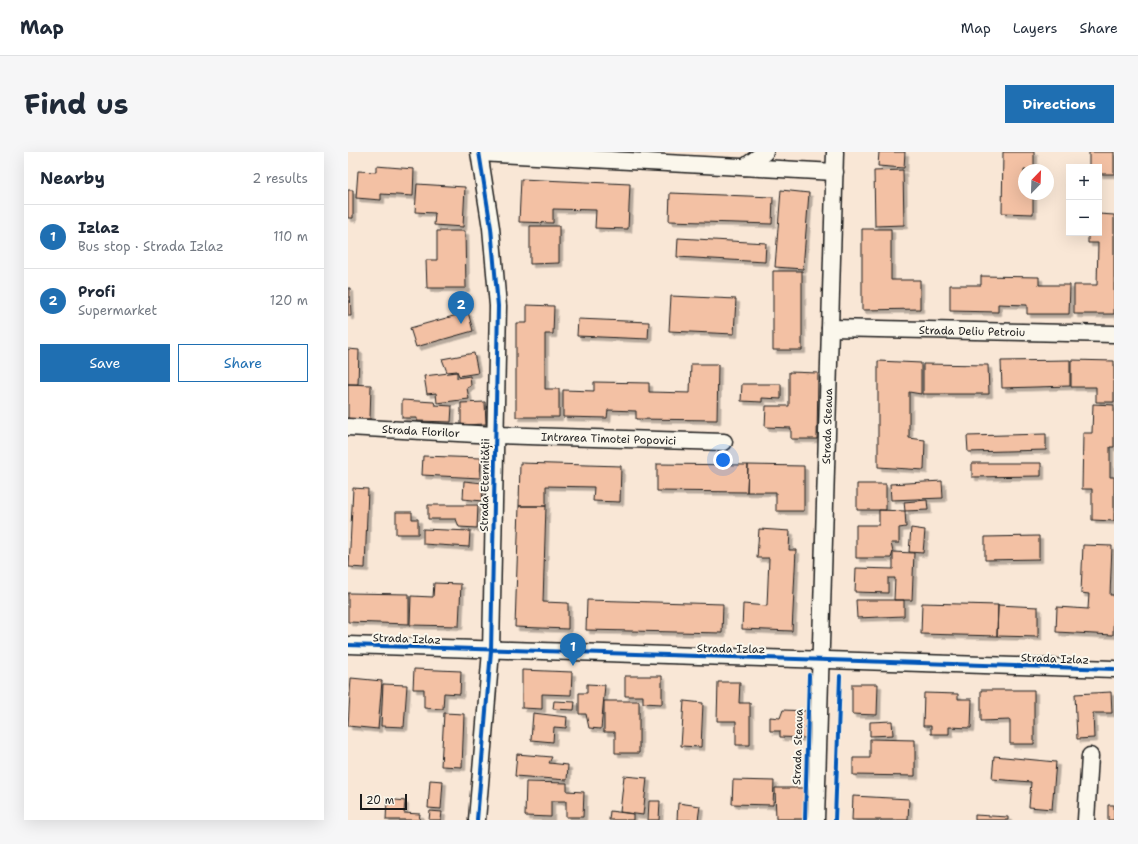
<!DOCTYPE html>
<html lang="en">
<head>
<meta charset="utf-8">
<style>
  body { margin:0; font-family:"Shantell Sans",sans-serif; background:#f6f6f7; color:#1f2937 }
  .controls { position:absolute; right:12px; top:12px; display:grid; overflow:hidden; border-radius:0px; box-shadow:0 4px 16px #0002 }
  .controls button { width:36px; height:36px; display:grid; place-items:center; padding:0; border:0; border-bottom:1px solid #e0e1e3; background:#fff; color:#1f2937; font:20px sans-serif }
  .compass { position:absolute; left:670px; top:12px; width:36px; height:36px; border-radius:50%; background:#fff; box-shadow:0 4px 16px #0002; rotate:23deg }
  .scale { position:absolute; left:12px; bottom:10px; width:47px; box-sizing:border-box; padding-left:4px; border:2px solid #1c1c1c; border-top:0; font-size:11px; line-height:14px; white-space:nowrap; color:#1c1c1c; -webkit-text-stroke:3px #fbf7ec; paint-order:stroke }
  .you { position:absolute; left:375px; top:308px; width:14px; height:14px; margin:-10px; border:3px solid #fff; border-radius:50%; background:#1a73e8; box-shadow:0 0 0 6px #1a73e833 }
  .badge { display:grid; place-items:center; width:26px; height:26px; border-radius:50%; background:#1f6fb2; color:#fff; font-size:13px; font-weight:700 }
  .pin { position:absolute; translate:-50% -33px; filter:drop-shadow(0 1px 2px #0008) }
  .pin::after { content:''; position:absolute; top:21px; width:14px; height:12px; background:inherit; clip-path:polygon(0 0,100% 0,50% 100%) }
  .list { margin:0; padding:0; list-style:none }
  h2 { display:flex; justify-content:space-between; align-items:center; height:52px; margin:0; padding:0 16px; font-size:17px }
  h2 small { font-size:13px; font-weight:400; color:#747a83 }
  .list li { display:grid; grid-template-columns:26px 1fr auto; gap:12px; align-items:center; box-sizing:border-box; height:64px; padding:0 16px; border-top:1px solid #e0e1e3 }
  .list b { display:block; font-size:15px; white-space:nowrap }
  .list p { margin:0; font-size:13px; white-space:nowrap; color:#747a83 }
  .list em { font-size:13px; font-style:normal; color:#747a83 }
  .actions { display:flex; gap:8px; padding:12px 16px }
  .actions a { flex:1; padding:9px 0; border:1px solid #1f6fb2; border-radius:0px; text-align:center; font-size:14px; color:#1f6fb2 }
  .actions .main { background:#1f6fb2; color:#fff }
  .map { position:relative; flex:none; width:766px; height:668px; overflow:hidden; border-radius:0px }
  header { display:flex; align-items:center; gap:24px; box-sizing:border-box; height:56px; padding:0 20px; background:#fff; border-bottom:1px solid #e0e1e3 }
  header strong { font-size:19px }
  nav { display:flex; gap:22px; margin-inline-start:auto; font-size:14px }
  .intro { display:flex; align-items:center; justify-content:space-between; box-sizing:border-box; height:96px; padding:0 24px }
  h1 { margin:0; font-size:28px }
  .button { padding:10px 18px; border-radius:0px; background:#1f6fb2; color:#fff; font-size:14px; font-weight:700 }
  main { display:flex; gap:24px; padding:0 24px }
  aside { flex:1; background:#fff; border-radius:0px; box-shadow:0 4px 16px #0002 }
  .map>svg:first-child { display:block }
  .building { fill:#f3c1a4; stroke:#1c1c1c; filter:url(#shadow) }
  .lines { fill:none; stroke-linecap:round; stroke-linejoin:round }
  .minor-casing { stroke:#1c1c1c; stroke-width:19 }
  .minor { stroke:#fbf7ec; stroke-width:16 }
  .cycleway-casing { stroke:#fbf7ec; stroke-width:6 }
  .cycleway { stroke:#0057b8; stroke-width:4 }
  .labels { text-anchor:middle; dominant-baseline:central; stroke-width:4; stroke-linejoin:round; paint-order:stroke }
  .street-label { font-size:11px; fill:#1c1c1c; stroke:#fbf7ec }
</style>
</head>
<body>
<header>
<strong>Map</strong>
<nav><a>Map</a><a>Layers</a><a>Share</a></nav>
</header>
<div class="intro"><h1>Find us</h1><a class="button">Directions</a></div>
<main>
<aside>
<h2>Nearby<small>2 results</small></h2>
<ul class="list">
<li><span class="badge">1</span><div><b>Izlaz</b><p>Bus stop · Strada Izlaz</p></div><em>110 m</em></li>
<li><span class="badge">2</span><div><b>Profi</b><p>Supermarket</p></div><em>120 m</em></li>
</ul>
<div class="actions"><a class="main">Save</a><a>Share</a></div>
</aside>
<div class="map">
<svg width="766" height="668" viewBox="0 0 766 668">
  <defs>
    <filter id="shadow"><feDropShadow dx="3.5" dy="3.5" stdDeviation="0" flood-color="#0004"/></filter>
  </defs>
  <rect width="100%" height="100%" fill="#f9e7d6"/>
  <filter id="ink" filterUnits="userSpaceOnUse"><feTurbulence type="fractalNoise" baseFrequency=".025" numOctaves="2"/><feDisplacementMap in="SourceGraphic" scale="8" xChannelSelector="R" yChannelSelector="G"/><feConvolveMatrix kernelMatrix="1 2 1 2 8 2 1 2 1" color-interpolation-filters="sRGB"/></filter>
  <g filter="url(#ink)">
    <path class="building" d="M531 0H557L556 16 530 14Z
      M655 0H686V18H676V42H685V62L654 61Z
      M741 0H766V22H751V15H741Z
      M28 14 66 17 65 44 33 42V48L8 46 10 19 28 20Z
      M555 18 556 73 527 74 526 19Z
      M173 27 282 32 280 77 247 76 248 58 205 57V71L171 70Z
      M69 32 117 35 115 75 86 73 87 61 67 60Z
      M0 38H5V66H0Z
      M433 38 461 41 455 117 427 115Z
      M322 41 425 45 424 72 321 69Z
      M751 62 766 63V162H726V133H749L750 91H740V81H751Z
      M182 74H211V111L182 112Z
      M514 77H543V128H572V157L514 158Z
      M89 79H117L118 136H79L78 108H89Z
      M330 86 418 91 417 110 329 105Z
      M425 119H454V198H425Z
      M633 124 691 125V133H722L721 162H679V153L650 152V160L602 159V133H633Z
      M0 136H2L3 164H0Z
      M323 144 388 147 386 182 321 179Z
      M179 153 206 154 205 182H197V237H211V265H168V171H179Z
      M120 160 125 179 68 195 62 176Z
      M230 167 301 170 300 187 229 184Z
      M0 197 11 198 10 232H0Z
      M126 201 130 221 111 224 109 219 99 220 94 207Z
      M722 208V234L654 236 653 209Z
      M723 208 766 209V250H748V235H723Z
      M530 209 573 211V242L561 240V286L577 288 576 318 530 315Z
      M343 212H370L369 268 288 267V259L260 258 259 266 215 265V238L246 239V230L301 231V240L342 241Z
      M575 212 640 213 641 242H575Z
      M109 220V226L122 224 123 234 119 236 121 247 89 251 88 241 79 242 76 224Z
      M441 220 470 221 469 287H443V276L417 275 418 254H441Z
      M0 232 23 233 22 267H0Z
      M394 232H433V247L414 246V250L393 249Z
      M54 248 86 250 87 253 104 254 103 270 69 269V266H54Z
      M137 250 138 272 113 273V251Z
      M745 252 766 253V295H762V325H766V369L744 368V337H734L735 281H744Z
      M698 282V298L620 300 619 284Z
      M75 304 133 306 132 326 74 323Z
      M172 311 273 314 272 350 245 349 246 335 198 334V354H171Z
      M624 311H693V324L624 325Z
      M309 312 400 313 399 340 309 339Z
      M400 313 456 314V359H428V340H399Z
      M116 329 135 331 134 349 115 347Z
      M594 329 595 346 543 348 542 332Z
      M509 332H538V358H509Z
      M5 336 20 337 17 416 1 415Z
      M579 348 580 358 557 359 556 350Z
      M80 353H130L129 376 111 375 108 367H80Z
      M171 354H198L195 450 220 451V477L167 475Z
      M531 358 557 359 558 375 551 376V391H543L545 400 543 406H508V373H531Z
      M48 360H64V367H70V382H48Z
      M563 376 577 378 575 401 561 400Z
      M75 377 122 379 121 395 75 392Z
      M411 377 442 379 441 398H448L444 479 394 477 395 452 419 454 421 406H409Z
      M691 384V407L637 408V385Z
      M735 393 764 394 762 443H766L765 483 708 480 709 455 740 457 741 442 733 441Z
      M545 400 566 401 564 448H546L547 426H540V441L507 440 508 416 545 417Z
      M86 431 113 432 111 474 62 473 63 444 85 445Z
      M0 441 61 442V472L0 470Z
      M239 448 375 452 374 481 238 478Z
      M508 448H556V464L509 466Z
      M574 451 650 453 649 484 573 482Z
      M650 453 690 455V485L649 484Z
      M66 517 113 519 112 542 96 541 95 557 76 556V537H65Z
      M174 518 224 520 223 543 194 542V557L174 556Z
      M277 524H314V552L295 551V544H277Z
      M3 526 34 529 30 577 0 574Z
      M370 530H392L391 551H402V593H388V569H369Z
      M35 532 59 533 56 575 33 574Z
      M239 532 257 533 253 577 241 576 238 562H231V541H239Z
      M504 532H530L529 563 504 562Z
      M633 538H686V592H662V568L633 569Z
      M763 540 764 561H745L746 586 729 587 727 542Z
      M576 541 610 542V547H624L623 576 601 575V582H583V574H575Z
      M206 549 227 550 226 558 205 557Z
      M256 549H291V601H267V580H256Z
      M336 549 355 551 353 595 333 594Z
      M435 558 460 559V586L432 585V579H422V565L432 566Z
      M96 561 116 562 114 615 93 614Z
      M185 561 219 565 218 576 206 575 205 590 183 588Z
      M544 569 545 583 522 584V570Z
      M522 587 567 588V624L505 623V606H522Z
      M169 602 204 605 201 611 220 613 219 628 167 624Z
      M646 604 708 610 704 657 681 655 683 630 644 627Z
      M276 624 299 626 295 663 272 660Z
      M82 628 95 629 93 657 80 656Z
      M385 628 426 629 425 653 384 652Z
      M178 630 219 631V639L236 640 235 665H218V649H203V665L177 664Z
      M427 636H458V667H428Z
      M505 644 561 647 560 668H504Z
      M39 647 57 649 56 661 72 662 71 668H38Z
      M301 649H312L311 668H300Z
      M330 651 352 654 350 668H329Z
      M760 653H766V668H760Z
      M82 659 94 660 93 668H81Z
      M262 659 285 662V668H261Z
      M627 663 660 665V668H627Z"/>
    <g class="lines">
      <defs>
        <g id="minor">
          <path d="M132 1 487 20"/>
          <path d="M397 15 417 0"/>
          <path id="s1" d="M482 176 766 182"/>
          <path id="s2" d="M0 275 147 283 376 290"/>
          <path d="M0 493 766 517"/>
          <path d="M129 668 143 499 150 154 143 76 131 0"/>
          <path id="s3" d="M468 668 487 0"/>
          <path d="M738 668 742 604"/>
        </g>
      </defs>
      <use href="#minor" class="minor-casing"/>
      <use href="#minor" class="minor"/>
      <defs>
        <path id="cycleway" d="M0 493 766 517
          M129 668 143 499 150 154 143 76 131 0
          M457 668 461 523
          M487 668 492 524"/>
      </defs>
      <use href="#cycleway" class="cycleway-casing"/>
      <use href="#cycleway" class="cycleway"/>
    </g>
  </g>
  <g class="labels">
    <g class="street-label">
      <text stroke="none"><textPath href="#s1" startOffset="142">Strada Deliu Petroiu</textPath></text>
      <text stroke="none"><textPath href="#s3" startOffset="394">Strada Steaua</textPath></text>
      <text stroke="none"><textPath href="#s2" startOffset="73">Strada Florilor</textPath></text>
      <text stroke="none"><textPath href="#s2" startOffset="261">Intrarea Timotei Popovici</textPath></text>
      <text transform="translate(137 333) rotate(-89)">Strada Eternității</text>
      <text transform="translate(59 487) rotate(2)">Strada Izlaz</text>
      <text transform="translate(383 497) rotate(1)">Strada Izlaz</text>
      <text transform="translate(707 507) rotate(2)">Strada Izlaz</text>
      <text transform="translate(450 595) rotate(-88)">Strada Steaua</text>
    </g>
  </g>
</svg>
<div class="controls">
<button>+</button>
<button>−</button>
</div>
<svg class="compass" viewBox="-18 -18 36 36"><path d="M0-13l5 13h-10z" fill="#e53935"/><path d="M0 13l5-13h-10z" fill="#747a83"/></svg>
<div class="scale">20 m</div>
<div class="you"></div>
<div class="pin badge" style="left:225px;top:514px">1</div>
<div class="pin badge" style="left:113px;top:172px">2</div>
</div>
</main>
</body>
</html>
